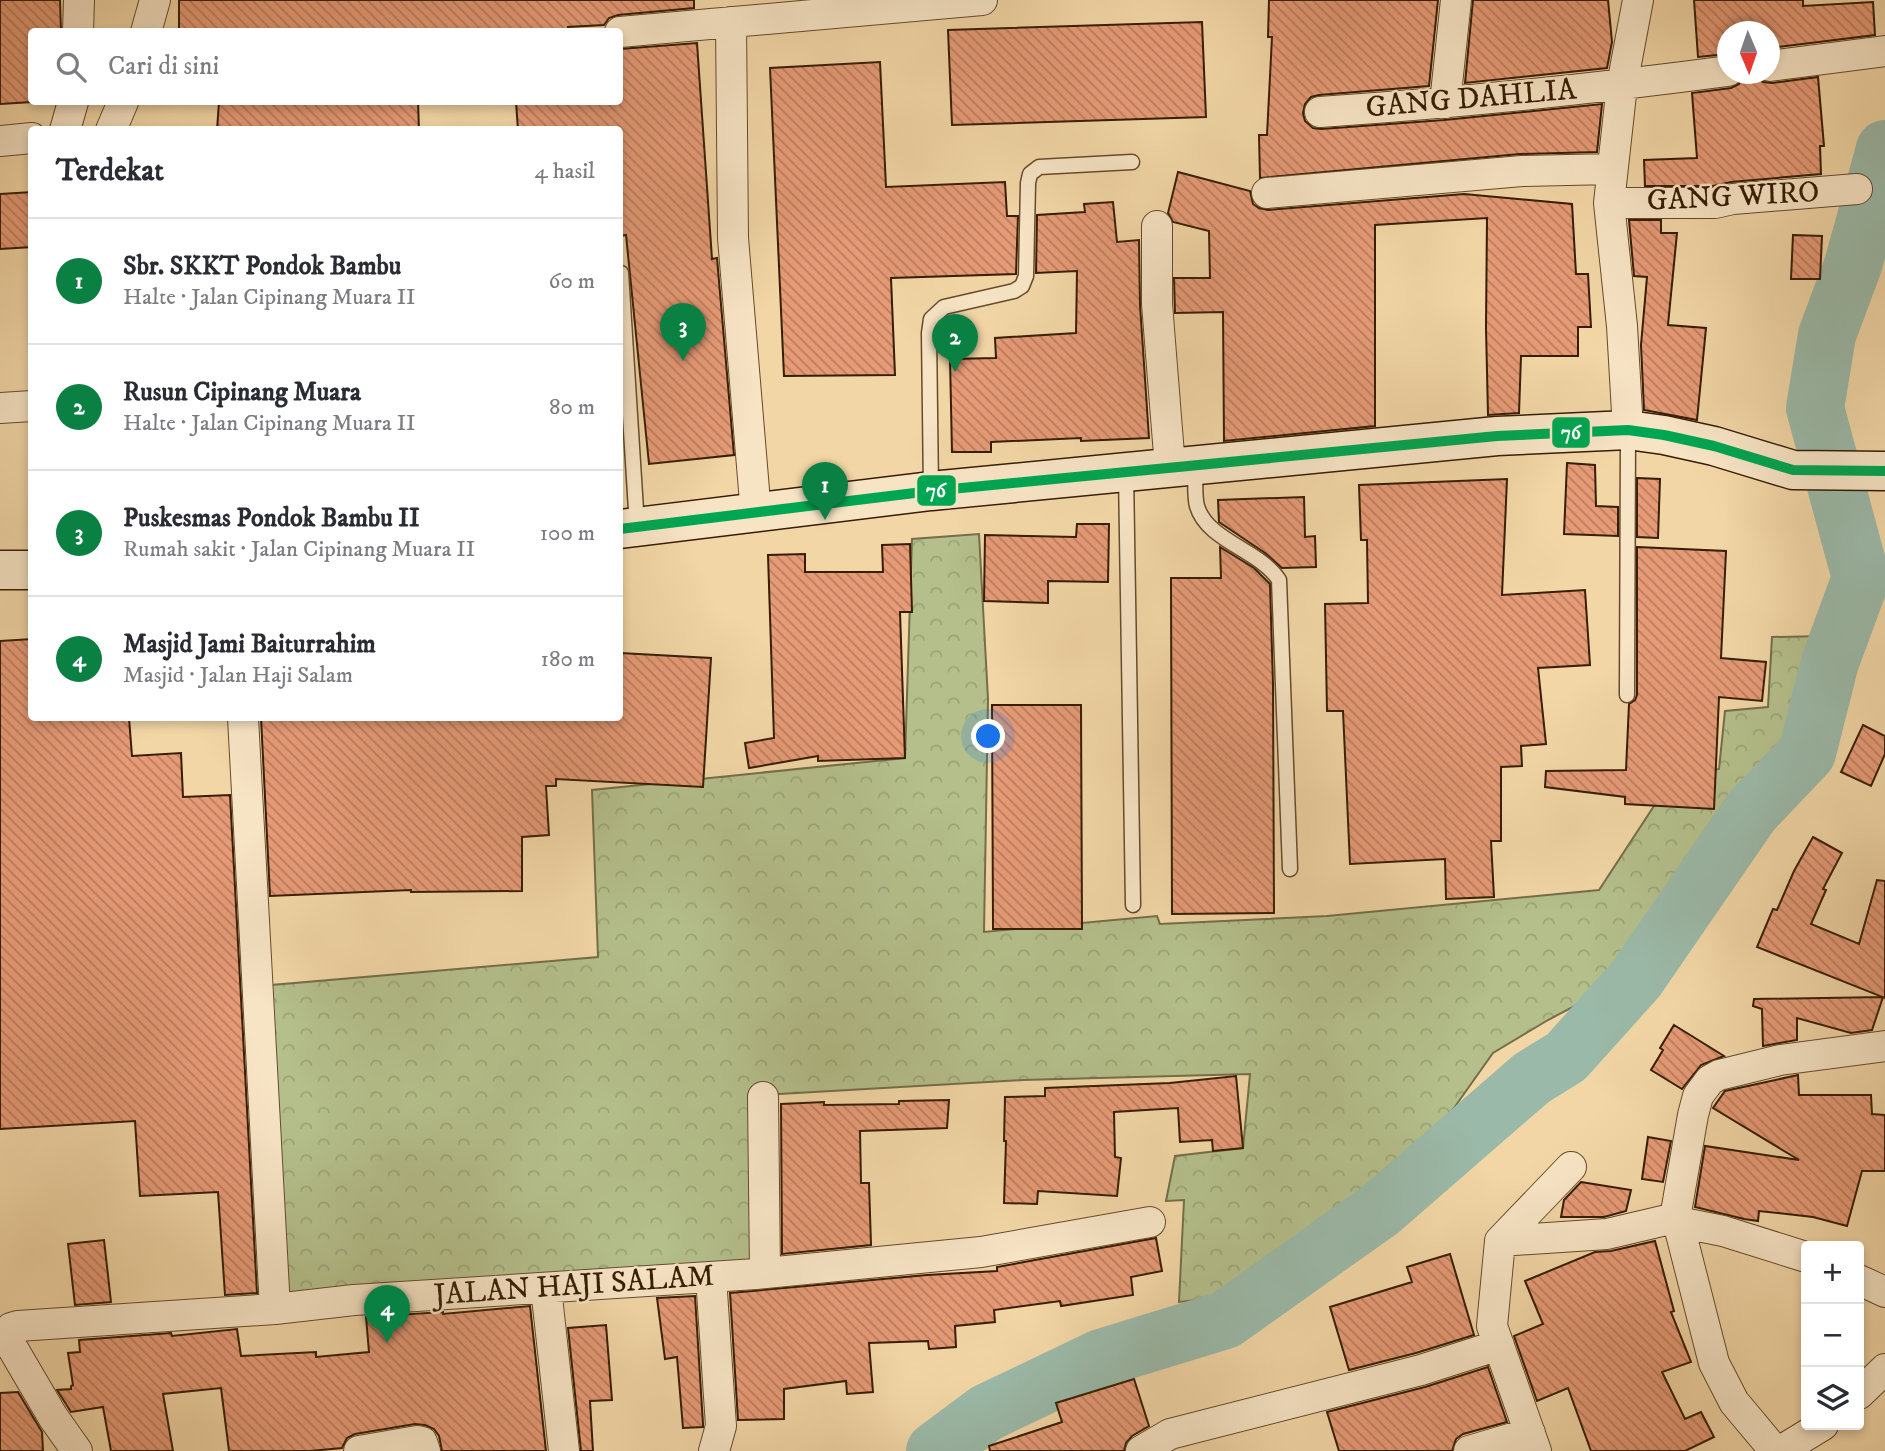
<!DOCTYPE html>
<html lang="id">
<head>
<meta charset="utf-8">
<style>
  body { margin:0; font-family:"IM FELL DW Pica",serif; background:#f7f7f7; color:#2b2b33 }
  .controls { position:absolute; right:21px; bottom:21px; display:grid; overflow:hidden; border-radius:7px; box-shadow:0 4px 10px #0003 }
  .controls button { width:63px; height:63px; display:grid; place-items:center; padding:0; border:0; border-bottom:2px solid #e1e1e2; background:#fff; color:#2b2b33; font:35px sans-serif }
  .compass { position:absolute; left:1717px; top:21px; width:63px; height:63px; border-radius:50%; background:#fff; box-shadow:0 4px 10px #0003; rotate:178deg }
  .you { position:absolute; left:989px; top:737px; width:24px; height:24px; margin:-18px; border:5px solid #fff; border-radius:50%; background:#1a73e8; box-shadow:0 0 0 10px #1a73e833 }
  .badge { display:grid; place-items:center; width:46px; height:46px; border-radius:50%; background:#0b8043; color:#fff; font-size:23px; font-weight:700 }
  .pin { position:absolute; translate:-50% -58px; filter:drop-shadow(0 2px 4px #0008) }
  .pin::after { content:''; position:absolute; top:37px; width:24px; height:21px; background:inherit; clip-path:polygon(0 0,100% 0,50% 100%) }
  .list { margin:0; padding:0; list-style:none }
  h2 { display:flex; justify-content:space-between; align-items:center; height:91px; margin:0; padding:0 28px; font-size:30px }
  h2 small { font-size:23px; font-weight:400; color:#7c7c81 }
  .list li { display:grid; grid-template-columns:46px 1fr auto; gap:21px; align-items:center; box-sizing:border-box; height:126px; padding:0 28px; border-top:2px solid #e1e1e2 }
  .list b { display:block; font-size:26px; white-space:nowrap }
  .list p { margin:0; font-size:23px; white-space:nowrap; color:#7c7c81 }
  .list em { font-size:23px; font-style:normal; color:#7c7c81 }
  .icon { flex:none; width:38px; height:38px; fill:none; stroke:currentColor; stroke-width:2; stroke-linecap:round; stroke-linejoin:round }
  .map { position:relative; flex:none; width:1885px; height:1451px; overflow:hidden }
  .search { position:absolute; background:#fff; box-shadow:0 4px 10px #0003; left:28px; top:28px; width:595px; height:77px; display:flex; align-items:center; gap:18px; box-sizing:border-box; padding:0 24px; border-radius:7px; color:#7c7c81; font-size:26px }
  .panel { position:absolute; background:#fff; box-shadow:0 4px 10px #0003; left:28px; top:126px; width:595px; height:595px; border-radius:7px }
  .map>svg:first-child { display:block }
  .forest { fill:url(#forest-crowns); stroke:#756e48; stroke-width:2 }
  .lines { fill:none; stroke-linecap:round; stroke-linejoin:round }
  .river { stroke:#9bb9a8; stroke-width:58 }
  .building { fill:url(#building-back-hatch); stroke:#361d04; stroke-width:2 }
  .lane-casing { stroke:#654b2c; stroke-width:17 }
  .street-casing { stroke:#654b2c; stroke-width:32 }
  .secondary-casing { stroke:#361d04; stroke-width:41 }
  .lane { stroke:#f7e4c5; stroke-width:14 }
  .street { stroke:#f7e4c5; stroke-width:30 }
  .secondary { stroke:#f7e4c5; stroke-width:38 }
  .bus-1-casing { stroke:#f7e4c5; stroke-width:16 }
  .bus-1 { stroke:#00a651; stroke-width:10 }
  .labels { text-anchor:middle; dominant-baseline:central; stroke-width:5; stroke-linejoin:round; paint-order:stroke }
  .street-label { font-size:30px; fill:#361d04; stroke:#f7e4c5 }
  .line-badge { stroke:#f7e4c5; stroke-width:2.5 }
  .badge-label { font-size:19px; text-anchor:middle; font-weight:bold; fill:#fff }
</style>
</head>
<body>
<div class="map">
<svg width="1885" height="1451" viewBox="0 0 1885 1451">
  <defs>
    <pattern id="forest-crowns" width="20" height="18" patternUnits="userSpaceOnUse" patternTransform="scale(1.75)"><rect width="20" height="18" fill="#b4bf8b"/><path d="M2 6a3 3 0 1 1 6 0M12 15a3 3 0 1 1 6 0" fill="none" stroke="#9ba476"/></pattern>
    <pattern id="building-back-hatch" width="6" height="6" patternUnits="userSpaceOnUse" patternTransform="scale(1.75)"><rect width="6" height="6" fill="#e69a76"/><path d="M-1 5l2 2M0 0l6 6M5-1l2 2" fill="none" stroke="#bb7d5f"/></pattern>
  </defs>
  <rect width="100%" height="100%" fill="#f2d6a6"/>
  <filter id="stains"><feTurbulence type="fractalNoise" baseFrequency=".00286" numOctaves="4"/><feColorMatrix values="0 0 0 0 .2 0 0 0 0 .09 0 0 0 0 .02 0 0 0 .5 -.17"/></filter>
  <radialGradient id="worn" r=".72"><stop offset=".6" stop-color="#630" stop-opacity="0"/><stop offset="1" stop-color="#630" stop-opacity=".3"/></radialGradient>
  <path class="forest" d="M979 534 988 699 984 932 1157 916 1160 924 1327 916 1599 890 1673 777 1719 769 1725 711 1768 707 1772 637 1825 636 1799 747 1749 807 1626 979 1548 1020 1493 1053 1454 1108 1399 1172 1233 1296 1179 1302 1184 1200 1166 1201 1175 1156 1243 1148 1250 1074 1023 1080 762 1095V1270L282 1302 260 986 598 957 592 790 905 758 912 539Z"/>
  <g class="lines">
    <path class="river" d="M935 1451 986 1413 1101 1358 1225 1320 1380 1210 1532 1078 1566 1057 1636 979 1751 812 1807 753 1830 662 1861 578 1815 408 1827 335 1853 265 1885 149"/>
  </g>
  <path class="building" d="M0 0H60L61 32H32V102L0 104Z
    M179 0H694V8L618 15 609 18 604 25 568 27V32H179Z
    M1269 0H1438L1429 86 1319 95 1311 97 1305 104 1303 113 1305 121 1313 128 1321 129 1444 120 1602 104 1597 152 1520 154 1260 178 1259 135H1267L1272 37H1268Z
    M1473 0H1608L1612 42 1607 68 1465 83Z
    M1694 0H1803V6L1873 2 1875 35 1769 48V32H1727V54L1698 57Z
    M1202 22 1206 117 952 125 948 30Z
    M697 43 712 259 717 258 734 455 649 464 626 235 620 236V130H518L516 102H620V49Z
    M880 62 886 187 1005 182 1007 216H1018L1016 274 891 278 895 375 784 376 770 68Z
    M1745 74H1755L1763 82 1772 83 1818 77 1824 146H1820L1821 174 1731 182 1713 186H1645L1644 160 1697 158 1692 93 1731 88 1739 84Z
    M219 102H418L419 130H217Z
    M1178 172 1250 191 1253 204 1259 208 1268 210 1464 194 1572 204 1576 274H1588L1591 327H1578V356H1521L1519 413 1488 415 1486 328 1487 218 1375 225V426L1224 441 1223 312 1175 313 1174 278H1210L1209 231 1173 222 1168 213Z
    M32 192V247L0 249V194Z
    M1113 202 1117 242 1139 240 1140 305 1149 438 1081 441V438L991 442V452H952L950 359 996 358 995 338 1076 333 1077 271 1036 273 1037 215 1085 212 1084 204Z
    M1629 220H1661V233H1677L1668 325 1706 328 1697 420 1644 410 1641 345 1647 277 1634 276Z
    M1793 235 1822 236 1820 279H1791Z
    M1567 463 1595 465 1596 506 1618 507V536L1564 534Z
    M1637 478 1660 479 1658 538 1637 537Z
    M1507 479 1502 595 1585 590 1590 665 1538 668 1546 744 1521 746 1522 766 1501 767V841H1491L1494 897 1446 899 1445 859 1350 864 1343 711H1327L1325 604 1368 603 1367 540H1361L1359 485Z
    M1304 497 1305 537 1315 536 1316 567 1282 568 1265 553 1219 522 1218 500Z
    M1077 524H1109L1108 582 1048 581V603L984 601 985 535 1076 537Z
    M910 544 912 612H900L905 758 818 761V756L749 768 745 743 774 738 768 555 805 554V572H883L882 545Z
    M1220 547 1254 568 1270 584 1273 684 1274 913 1172 914 1171 578H1221Z
    M1637 547 1726 551 1721 658 1766 662 1762 701 1719 697 1714 809 1625 804V797L1545 787 1546 771 1626 770 1629 704 1635 700 1637 695Z
    M32 639V718H129L132 756 181 753 183 797 230 795 257 1293 225 1295 218 1192 140 1196 135 1121 0 1129V641Z
    M620 653 711 658 703 787 556 779V786H546L549 835 522 837V891L411 892V890L270 896 261 718H620Z
    M992 705H1081L1082 929H993Z
    M1863 725 1885 736V754L1871 786 1841 772Z
    M1813 837 1842 853 1823 889 1826 890 1811 924 1859 944 1877 880 1885 881V998L1757 947 1773 909 1777 910 1794 871Z
    M1883 997 1872 1030 1851 1033 1797 1018V1040L1763 1046 1762 1009 1753 1006 1754 999Z
    M1674 1025 1724 1056 1701 1065 1682 1089 1651 1070 1663 1050 1660 1048Z
    M1798 1075 1799 1095H1871L1872 1114 1885 1115V1171H1862L1847 1226 1813 1217 1759 1211 1758 1221 1744 1219 1695 1207 1705 1146 1799 1160 1713 1108 1725 1091Z
    M1236 1076 1243 1148 1213 1151 1212 1140 1180 1142 1178 1108 1114 1112 1115 1157 1121 1158 1117 1196 1038 1191 1037 1204 1004 1203 1006 1141H1004L1005 1097 1045 1096V1088L1170 1083Z
    M949 1100 947 1128 860 1131 861 1183H869L871 1245 782 1254 781 1104 824 1102V1105L899 1104V1101Z
    M1648 1137 1671 1141 1663 1182 1642 1179Z
    M1581 1182 1631 1190 1626 1211 1604 1217H1561L1564 1200Z
    M1156 1238 1162 1271 1131 1277 1133 1295 1061 1306 1060 1301 994 1310 995 1322 955 1326 956 1347 929 1349 928 1341 869 1343 873 1392 847 1394 846 1381 784 1389V1419L738 1420 730 1293 927 1275 997 1271V1267Z
    M104 1240 111 1302 75 1305 68 1244Z
    M1655 1241 1674 1311 1671 1312 1691 1362 1662 1372 1685 1419 1701 1412 1714 1437 1685 1451H1591L1568 1388 1537 1401 1514 1336 1543 1324 1525 1281 1595 1252 1611 1251Z
    M1450 1254 1474 1335 1416 1353 1349 1370 1330 1307 1412 1282 1407 1267Z
    M695 1296 703 1424V1427L683 1428 677 1357 665 1359 657 1298Z
    M530 1306 546 1451H442L439 1436 434 1429 425 1425 415 1424 355 1434 347 1438 342 1448 310 1451H229L221 1388 163 1394 173 1451H111L103 1407 71 1412 57 1390 71 1389V1386L73 1385 68 1353 80 1352 79 1340 171 1333 172 1336 237 1329 241 1356 316 1352V1357L369 1352 366 1317 443 1312V1314Z
    M606 1325 612 1400 590 1401 593 1451H581L568 1328Z
    M1488 1367 1507 1422 1463 1434 1456 1439 1452 1451H1339L1327 1412 1425 1387Z
    M1134 1379 1149 1426 1132 1436 1126 1443 1124 1451H990L989 1446 1062 1422 1056 1403Z
    M18 1392 42 1432 43 1451H0V1393Z"/>
  <g class="lines">
    <defs>
      <path id="lane" d="M621 273 637 526
        M1195 467C1196 479 1194 495 1197 506 1207 541 1260 550 1279 580L1290 869
        M1126 473 1133 905
        M931 490 929 333 931 319 944 307 1014 291 1022 286 1026 276 1028 183 1030 174 1039 167 1132 162
        M1627 695 1628 431"/>
      <path id="street" d="M731 22 733 238 756 514
        M78 32 79 0
        M146 32 155 0
        M620 32 982 0
        M1770 66 1885 51
        M1445 103 1456 0
        M1320 112C1456 103 1592 89 1728 71
        M65 130 73 102
        M111 130 123 102
        M0 141 32 138
        M1267 193 1522 171 1611 169
        M1609 203H1715L1733 199 1857 189
        M1157 226V304L1170 467
        M0 408 32 406
        M1628 430 1622 326 1609 203 1622 85 1638 0
        M243 718 275 1309
        M763 1097 765 1273
        M1675 1218 1693 1115 1698 1096 1710 1080 1719 1075 1780 1060 1885 1046
        M1675 1218 1678 1222 1714 1363 1734 1402 1775 1451
        M1678 1222 1723 1231 1806 1257
        M1500 1241 1492 1326 1536 1451
        M1500 1241 1607 1234 1675 1218
        M1500 1241 1571 1167
        M711 1277 721 1426 714 1451
        M1859 1280 1885 1292
        M546 1288 564 1451
        M1859 1394 1885 1369
        M77 1451 53 1417 12 1347 9 1335 11 1328 18 1326 275 1309 354 1300 756 1274 981 1252 1150 1222
        M359 1451 417 1441 422 1442 425 1451
        M1141 1451 1170 1434 1421 1370 1499 1345
        M1469 1451 1530 1433
        M1775 1451 1787 1447 1823 1425"/>
      <path id="secondary" d="M620 529 931 491 1497 436 1628 430 1664 435 1714 446 1793 470 1885 471
        M0 570H32"/>
    </defs>
    <use href="#lane" class="lane-casing"/>
    <use href="#street" class="street-casing"/>
    <use href="#secondary" class="secondary-casing"/>
    <use href="#lane" class="lane"/>
    <use href="#street" class="street"/>
    <use href="#secondary" class="secondary"/>
    <defs>
      <path id="bus-1" d="M620 529 931 491 1497 436 1628 430 1664 435 1714 446 1793 470 1885 471"/>
    </defs>
    <use href="#bus-1" class="bus-1-casing"/>
    <use href="#bus-1" class="bus-1"/>
  </g>
  <g class="labels">
    <g class="street-label">
      <text transform="translate(1471 99) rotate(-5)">GANG DAHLIA</text>
      <text transform="translate(1733 197) rotate(-3)">GANG WIRO</text>
      <text transform="translate(574 1286) rotate(-4)">JALAN HAJI SALAM</text>
    </g>
  </g>
  <g class="line-badge">
    <rect x="1551" y="416" width="40" height="33" rx="7" fill="#00a651"/>
    <rect x="916" y="474" width="41" height="33" rx="7" fill="#00a651"/>
  </g>
  <g class="badge-label">
    <text x="1571" y="439">76</text>
    <text x="936" y="497">76</text>
  </g>
  <rect width="100%" height="100%" filter="url(#stains)"/>
  <rect width="100%" height="100%" fill="url(#worn)"/>
</svg>
<div class="controls">
<button>+</button>
<button>−</button>
<button><svg class="icon" aria-label="layers" viewBox="0 0 24 24"><path d="M12 4l9 5-9 5-9-5zM3 14l9 5 9-5"/></svg></button>
</div>
<svg class="compass" viewBox="-18 -18 36 36"><path d="M0-13l5 13h-10z" fill="#e53935"/><path d="M0 13l5-13h-10z" fill="#7c7c81"/></svg>
<div class="you"></div>
<div class="pin badge" style="left:825px;top:520px">1</div>
<div class="pin badge" style="left:955px;top:372px">2</div>
<div class="pin badge" style="left:683px;top:361px">3</div>
<div class="pin badge" style="left:387px;top:1343px">4</div>
<div class="search"><svg class="icon" aria-label="search" viewBox="0 0 24 24"><circle cx="10" cy="10" r="6"/><path d="M15 15l6 6"/></svg>Cari di sini</div>
<section class="panel">
<h2>Terdekat<small>4 hasil</small></h2>
<ul class="list">
<li><span class="badge">1</span><div><b>Sbr. SKKT Pondok Bambu</b><p>Halte · Jalan Cipinang Muara II</p></div><em>60 m</em></li>
<li><span class="badge">2</span><div><b>Rusun Cipinang Muara</b><p>Halte · Jalan Cipinang Muara II</p></div><em>80 m</em></li>
<li><span class="badge">3</span><div><b>Puskesmas Pondok Bambu II</b><p>Rumah sakit · Jalan Cipinang Muara II</p></div><em>100 m</em></li>
<li><span class="badge">4</span><div><b>Masjid Jami Baiturrahim</b><p>Masjid · Jalan Haji Salam</p></div><em>180 m</em></li>
</ul>
</section>
</div>
</body>
</html>
